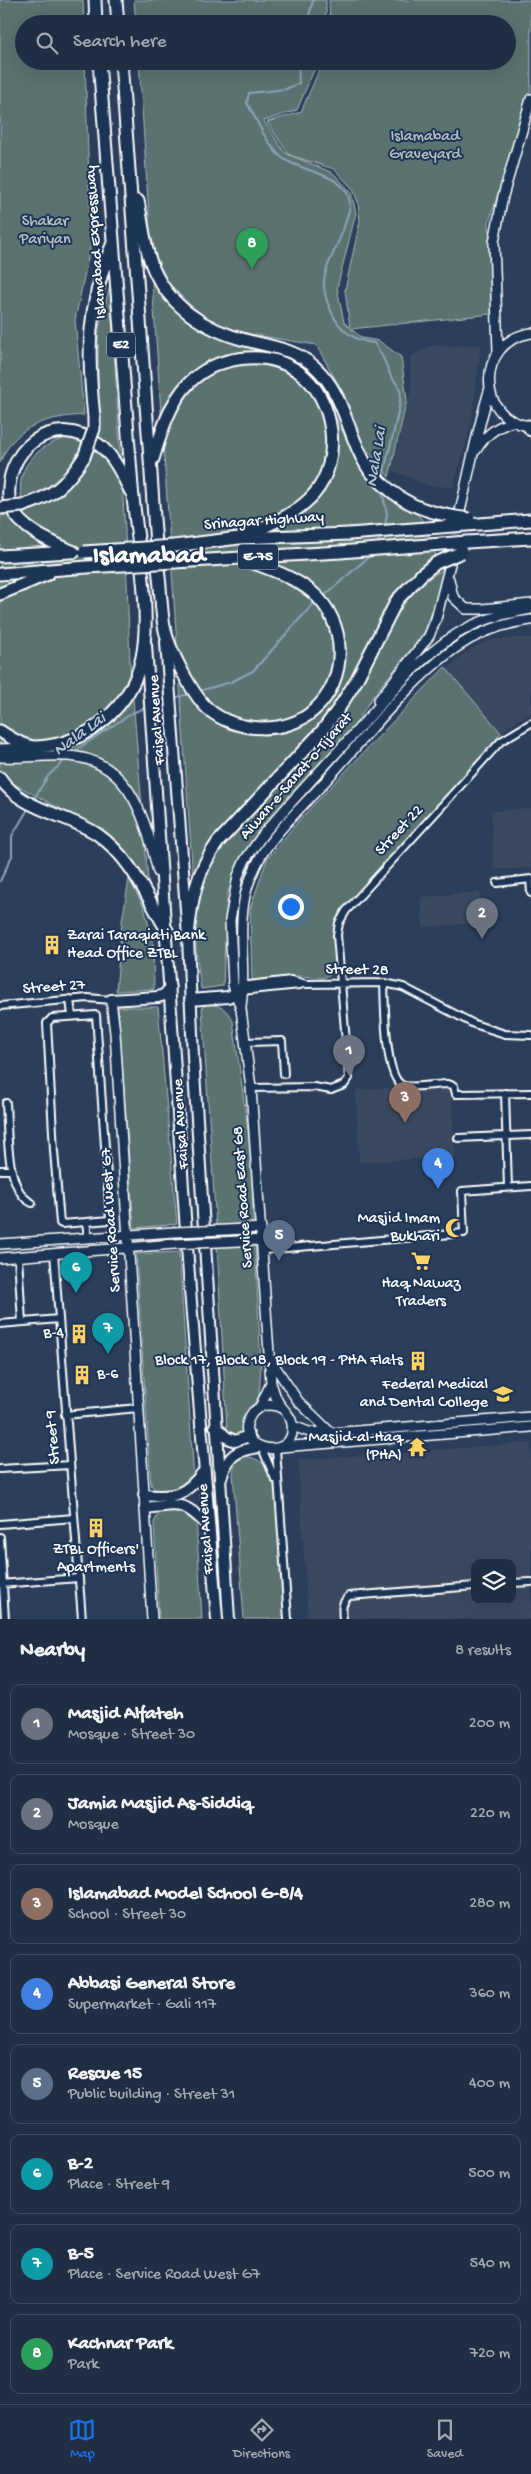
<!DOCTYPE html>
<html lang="en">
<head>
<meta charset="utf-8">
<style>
  body { margin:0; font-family:"Gochi Hand",sans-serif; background:#28364b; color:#f1f3f6 }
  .controls { position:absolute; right:15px; bottom:15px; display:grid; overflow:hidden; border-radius:10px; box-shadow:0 5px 20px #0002 }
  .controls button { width:45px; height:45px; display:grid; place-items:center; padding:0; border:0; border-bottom:1px solid #3d4a5d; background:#202e44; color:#f1f3f6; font:25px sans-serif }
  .you { position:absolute; left:290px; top:906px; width:18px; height:18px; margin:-12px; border:4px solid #fff; border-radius:50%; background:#1a73e8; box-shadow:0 0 0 8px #1a73e833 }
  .badge { display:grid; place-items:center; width:32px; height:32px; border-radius:50%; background:#1a73e8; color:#fff; font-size:16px; font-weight:700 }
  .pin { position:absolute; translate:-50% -41px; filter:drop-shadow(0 1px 2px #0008) }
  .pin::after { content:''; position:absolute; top:26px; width:18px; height:15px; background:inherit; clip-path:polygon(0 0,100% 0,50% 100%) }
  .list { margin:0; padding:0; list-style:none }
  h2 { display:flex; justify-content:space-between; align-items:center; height:65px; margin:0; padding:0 20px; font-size:21px }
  h2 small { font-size:16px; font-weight:400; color:#a2a8b2 }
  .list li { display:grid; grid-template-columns:32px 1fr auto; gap:15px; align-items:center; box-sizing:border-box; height:80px; margin:0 10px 10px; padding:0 10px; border:1px solid #3d4a5d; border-radius:10px }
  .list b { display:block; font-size:19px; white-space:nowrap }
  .list p { margin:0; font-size:16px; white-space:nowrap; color:#a2a8b2 }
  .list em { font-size:16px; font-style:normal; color:#a2a8b2 }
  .icon { flex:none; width:28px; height:28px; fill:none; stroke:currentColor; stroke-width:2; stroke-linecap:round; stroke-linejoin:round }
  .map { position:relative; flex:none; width:531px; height:1619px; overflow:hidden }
  .search { position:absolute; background:#202e44; box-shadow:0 5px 20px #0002; left:15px; right:15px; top:15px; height:55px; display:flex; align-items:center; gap:12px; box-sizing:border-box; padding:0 18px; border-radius:28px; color:#a2a8b2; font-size:19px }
  .sheet { height:785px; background:#202e44 }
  nav { display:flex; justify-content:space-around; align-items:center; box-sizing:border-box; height:70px; border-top:1px solid #3d4a5d; background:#202e44; font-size:14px; color:#a2a8b2 }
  nav a { display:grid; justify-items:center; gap:2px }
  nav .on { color:#1a73e8 }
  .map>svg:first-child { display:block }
  .built { fill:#3b4960; fill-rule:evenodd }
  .green { fill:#5a7370; stroke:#acb9b8 }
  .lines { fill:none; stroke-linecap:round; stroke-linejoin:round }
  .stream { stroke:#8ca3b7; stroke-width:2 }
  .secondary-tunnel { stroke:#4b5b74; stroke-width:9; stroke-dasharray:9 4.5; stroke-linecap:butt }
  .street-casing { stroke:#fff; stroke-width:10 }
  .secondary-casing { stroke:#fff; stroke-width:12 }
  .primary-casing { stroke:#fff; stroke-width:14 }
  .highway-casing { stroke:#fff; stroke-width:15 }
  .street { stroke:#1d3557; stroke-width:6 }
  .secondary { stroke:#1d3557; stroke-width:9 }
  .primary { stroke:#1d3557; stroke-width:10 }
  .highway { stroke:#1d3557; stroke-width:11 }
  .secondary-bridge-casing { stroke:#fff; stroke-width:12; stroke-linecap:butt }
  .highway-bridge-casing { stroke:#fff; stroke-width:15; stroke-linecap:butt }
  .secondary-bridge { stroke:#1d3557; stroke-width:9 }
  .highway-bridge { stroke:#1d3557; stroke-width:11 }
  .labels { text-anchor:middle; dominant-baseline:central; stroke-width:4; stroke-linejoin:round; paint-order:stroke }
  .shield { fill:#1d3557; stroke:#bbc2cd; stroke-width:1 }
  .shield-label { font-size:15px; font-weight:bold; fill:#fff }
  .park-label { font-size:16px; fill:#b5c0bf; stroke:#1d3557 }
  .street-label { font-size:16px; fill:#fff; stroke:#1d3557 }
  .poi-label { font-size:16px; fill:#fff; stroke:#1d3557; text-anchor:end }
  .water-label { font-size:18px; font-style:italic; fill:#b3c2cf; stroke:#1d3557 }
  .town-label { font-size:26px; font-weight:bold; fill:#fff; stroke:#1d3557 }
</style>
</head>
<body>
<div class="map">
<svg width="531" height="1619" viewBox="0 0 531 1619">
  <rect width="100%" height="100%" fill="#2b3e5b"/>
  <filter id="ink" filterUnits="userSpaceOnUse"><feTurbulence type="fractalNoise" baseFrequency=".02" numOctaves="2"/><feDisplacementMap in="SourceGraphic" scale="10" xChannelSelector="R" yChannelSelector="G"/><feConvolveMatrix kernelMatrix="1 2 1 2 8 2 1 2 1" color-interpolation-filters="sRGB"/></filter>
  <g filter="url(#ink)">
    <path class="built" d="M481 345 471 425 453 487 429 486 392 470 411 391 410 357 430 346Z
      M531 637V713L514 722 501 733 447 669 462 655 488 640Z
      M531 808V868L494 870 491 811Z
      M480 892 482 923 423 927 421 897Z
      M451 1083 455 1157 359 1162 356 1090Z
      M531 1443V1619H308L298 1460ZM475 1563H512V1600H475Z"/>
    <path class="green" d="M0 0H83L84 24H24V61H85L91 244 75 320 84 415C48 417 14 425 0 463Z
      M134 0H326V24H136Z
      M329 0H531V90L489 222 492 314 351 329 362 338 379 341 401 357 407 400 389 477 357 437 344 394 316 345 250 334 213 323 189 304 168 282 151 248 139 61H318L297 110 264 121 285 153 333 173 351 192 356 213 337 288 344 322 350 328 345 290 360 221 358 202 353 189 334 169 289 155 267 122 301 112 323 61H507V24H330Z
      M152 281 204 331 280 354 317 378 359 466 421 518 437 558 404 585 377 626 353 675 325 721 215 838 198 864 193 879Z
      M110 286 125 530 130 662 149 892 100 830 5 779 0 771V516L35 509 59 497 70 487 89 458 98 433V331Z
      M73 437 84 441C71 470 53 488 22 499 13 466 43 440 73 437Z
      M444 569 442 585 424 633 373 696 355 725 241 861 227 894 223 986 201 989C195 945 188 901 212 860 223 842 239 826 253 810 285 773 321 738 350 699 383 655 391 597 444 569Z
      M445 667 501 733 480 760 366 888 344 906 334 927 335 972 323 978 298 976 252 980 250 909 267 859 300 819Z
      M129 879 144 907 153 941 154 989 116 991 122 921Z
      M207 1004C221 1005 227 1009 233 1021L252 1159 253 1224 216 1226 202 1008Z
      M118 1007H158L177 1224 134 1228Z
      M227 1230 255 1244 261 1367 259 1396 245 1418 244 1432 238 1438 227 1431 217 1245Z
      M179 1252 194 1480 171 1493 156 1490 151 1485 136 1254Z
      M245 1456C254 1458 262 1460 267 1469 284 1495 283 1584 286 1619H244L233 1474 235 1462Z
      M177 1509 196 1517 202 1619H159L154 1522 159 1513Z"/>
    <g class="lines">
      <path class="stream" d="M307 24 313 0
        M298 61 299 83 286 89 249 93 247 103C257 120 265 141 279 155 299 174 349 171 350 205 350 211 346 218 345 224 333 264 311 274 334 317 343 333 357 341 374 343 382 353 385 362 390 374 392 380 399 384 400 390 404 401 385 461 383 478
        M382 490 387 514 385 527
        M377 545 381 536
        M323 597 372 554
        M199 691 231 682 253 671 315 602
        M173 698 190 694
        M154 704 166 700
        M73 752 132 713 147 707
        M33 800 48 776 66 759
        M0 881 12 856V836L28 809"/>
      <path class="secondary-tunnel" d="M451 562 458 520"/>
      <defs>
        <path id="street" d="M530 879 531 893
          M497 883 531 879
          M384 983C385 1002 384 1076 402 1085 411 1089 437 1084 448 1084L454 1086 456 1094 531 1093
          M240 986 291 980 306 984 384 983 403 987 474 1024 505 1034 531 1035
          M241 991 300 985
          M70 999 72 1016
          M0 1006 88 998 111 1000
          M96 1015 110 1220 62 1224 60 1223 54 1151 47 1023 52 1018Z
          M245 1042 282 1041 284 1074
          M251 1088 314 1087 331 1090 344 1085 349 1078 337 935 339 923 346 911 501 741 531 723
          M505 1093 508 1187
          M6 1103C8 1130 5 1191 32 1203
          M458 1138 531 1135
          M0 1170H11
          M86 1222 88 1237
          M263 1250 464 1233 462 1191 531 1186
          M54 1253 82 1619
          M18 1257 22 1322
          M0 1324 59 1319
          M65 1415 138 1408
          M262 1448 275 1479
          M276 1449 288 1619
          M0 1469 70 1465
          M0 1524 74 1518
          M0 1537 5 1619
          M512 1583 531 1582
          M0 1584 79 1578
          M343 1619C342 1609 341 1603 349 1596L475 1586"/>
        <path id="secondary" d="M531 333C475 341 476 422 531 426
          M498 351 494 242 503 196 531 99
          M476 450C486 434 496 427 514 421
          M460 511C470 470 477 429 490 388
          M449 579 453 597 466 609H483L531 604
          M378 701 429 636 436 619 450 564
          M0 749 30 748
          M0 757C26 759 52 753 77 757 133 765 147 826 158 872
          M111 1000 115 1033 152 1619
          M241 1006C247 967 235 924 248 885 252 874 257 861 264 851 282 824 308 801 329 777 366 736 412 678 457 647 480 631 504 623 531 620
          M227 1230 261 1228
          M218 1242 262 1240
          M0 1244 174 1232
          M0 1258 174 1244
          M270 1359 298 1401 331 1433
          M260 1407 271 1383
          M283 1409C273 1403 262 1404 253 1412 225 1449 298 1466 292 1424 291 1415 283 1410 278 1402 275 1396 273 1389 271 1383L251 1088 241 1009 233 985 230 920 238 876 245 860 264 833C296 796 330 760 363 724 395 689 426 649 469 627 489 617 510 613 531 609
          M293 1426 309 1432 331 1433 531 1417
          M281 1447 531 1427"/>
        <path id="primary" d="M166 642 188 937 193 1057 229 1619
          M146 645 190 1290 217 1619
          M111 1000 158 997 164 995 170 988
          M190 1000 228 997 235 994
          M215 1426 226 1437 235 1441 249 1436
          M221 1478C228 1455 236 1450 259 1447
          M144 1495C175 1498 185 1496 204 1471
          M145 1508C180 1504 183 1500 209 1527"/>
        <path id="highway" d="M95 0 96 24
          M116 0 118 24
          M121 61C131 185 139 309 148 433 152 481 154 529 159 577 161 593 161 610 164 626 168 648 192 694 208 709 236 733 287 735 314 710 349 679 347 621 312 592 291 575 264 567 240 558
          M138 201C142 220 144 242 150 260 165 305 206 331 249 341 274 347 296 350 315 367 346 395 347 438 370 471
          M94 417C87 352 87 306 112 245
          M528 426 531 430
          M153 459C161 433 169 404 188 384 215 356 266 348 299 372 335 398 343 460 314 494 295 516 265 526 239 538
          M22 506C54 496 66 485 84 457
          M466 525 531 520
          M467 542 531 538
          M174 546 239 538 349 534
          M74 552C51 542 21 530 10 506 0 450 54 409 99 445 114 456 122 475 131 492
          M0 556 71 552
          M175 562 340 552
          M0 574 87 567
          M0 594 48 574
          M0 731C9 737 25 747 36 747 88 745 132 706 142 657 152 609 136 537 132 487 121 345 111 203 99 61
          M0 778C21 810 67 814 97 834 132 858 147 898 168 932
          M188 937C191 901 196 872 218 842L322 731 339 708 356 681 397 600 422 574 436 563"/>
      </defs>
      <use href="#street" class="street-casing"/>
      <use href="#secondary" class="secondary-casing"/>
      <use href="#primary" class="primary-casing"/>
      <use href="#highway" class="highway-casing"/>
      <use href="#street" class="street"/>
      <use href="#secondary" class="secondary"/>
      <use href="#primary" class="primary"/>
      <use href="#highway" class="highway"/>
      <defs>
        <path id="secondary-bridge" d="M174 1232 227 1230
          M174 1244 218 1242"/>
        <path id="highway-bridge" d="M84 457 94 429V417
          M370 471C400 505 426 513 469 519
          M0 508 22 506
          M349 534 466 525
          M84 552 174 546
          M340 552 467 542
          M436 563 462 552
          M87 567 175 562"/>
      </defs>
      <use href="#secondary-bridge" class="secondary-bridge-casing"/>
      <use href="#highway-bridge" class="highway-bridge-casing"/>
      <use href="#secondary-bridge" class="secondary-bridge"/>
      <use href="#highway-bridge" class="highway-bridge"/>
    </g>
  </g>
  <defs>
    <symbol id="building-bare" viewBox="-9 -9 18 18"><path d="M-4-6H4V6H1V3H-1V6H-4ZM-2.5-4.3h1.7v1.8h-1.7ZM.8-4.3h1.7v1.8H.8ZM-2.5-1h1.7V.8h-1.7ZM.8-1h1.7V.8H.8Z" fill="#ffd166" stroke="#1d3557" stroke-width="2.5" paint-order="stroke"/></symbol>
    <symbol id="mosque-bare" viewBox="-9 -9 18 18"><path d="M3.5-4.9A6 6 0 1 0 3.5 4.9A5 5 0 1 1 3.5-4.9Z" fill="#ffd166" stroke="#1d3557" stroke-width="2.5" paint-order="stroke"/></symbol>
    <symbol id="supermarket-bare" viewBox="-9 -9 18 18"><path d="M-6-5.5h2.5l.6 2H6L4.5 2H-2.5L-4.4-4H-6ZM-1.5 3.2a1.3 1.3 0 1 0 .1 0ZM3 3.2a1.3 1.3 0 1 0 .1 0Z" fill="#ffd166" stroke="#1d3557" stroke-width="2.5" paint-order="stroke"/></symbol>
    <symbol id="university-bare" viewBox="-9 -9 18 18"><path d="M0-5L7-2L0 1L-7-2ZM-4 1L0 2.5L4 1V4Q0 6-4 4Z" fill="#ffd166" stroke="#1d3557" stroke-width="2.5" paint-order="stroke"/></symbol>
    <symbol id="temple-bare" viewBox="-9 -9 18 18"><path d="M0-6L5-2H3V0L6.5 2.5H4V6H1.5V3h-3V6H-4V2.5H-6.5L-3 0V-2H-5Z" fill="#ffd166" stroke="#1d3557" stroke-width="2.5" paint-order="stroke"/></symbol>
  </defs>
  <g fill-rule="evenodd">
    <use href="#building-bare" x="38" y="931" width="28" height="28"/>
    <use href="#mosque-bare" x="441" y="1214" width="28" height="28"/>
    <use href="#supermarket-bare" x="407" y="1247" width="28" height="28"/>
    <use href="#building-bare" x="65" y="1320" width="28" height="28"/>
    <use href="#building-bare" x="404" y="1347" width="28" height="28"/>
    <use href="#building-bare" x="68" y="1361" width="28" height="28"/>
    <use href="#university-bare" x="489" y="1380" width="28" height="28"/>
    <use href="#temple-bare" x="403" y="1433" width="28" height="28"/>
    <use href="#building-bare" x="82" y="1514" width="28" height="28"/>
  </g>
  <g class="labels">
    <g class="shield">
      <rect x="107" y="332.5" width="28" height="25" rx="4"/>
      <rect x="238" y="544.5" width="40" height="25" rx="4"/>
    </g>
    <g class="shield-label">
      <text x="121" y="345">E2</text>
      <text x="258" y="557">E-75</text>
    </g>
    <g class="park-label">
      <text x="425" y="137">Islamabad<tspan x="425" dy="18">Graveyard</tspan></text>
      <text x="45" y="222">Shakar<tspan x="45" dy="18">Pariyan</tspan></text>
    </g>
    <g class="street-label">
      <text transform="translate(97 242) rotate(-94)">Islamabad Expressway</text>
      <text transform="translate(264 522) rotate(-4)">Srinagar Highway</text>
      <text transform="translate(158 720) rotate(-94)">Faisal Avenue</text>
      <text transform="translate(297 777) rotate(-49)">Aiwan-e-Sanat-o-Tijarat</text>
      <text transform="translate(400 831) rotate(-47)">Street 22</text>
      <text transform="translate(357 971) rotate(1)">Street 28</text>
      <text transform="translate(54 988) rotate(-4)">Street 27</text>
      <text transform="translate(182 1124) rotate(-94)">Faisal Avenue</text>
      <text transform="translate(244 1197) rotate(-94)">Service Road East G8</text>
      <text transform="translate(112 1220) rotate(-94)">Service Road West G7</text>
      <text transform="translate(54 1437) rotate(-95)">Street 9</text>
      <text transform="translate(207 1529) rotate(-94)">Faisal Avenue</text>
    </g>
    <g class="poi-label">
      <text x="67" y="936" text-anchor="start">Zarai Taraqiati Bank<tspan x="67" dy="18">Head Office ZTBL</tspan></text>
      <text x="440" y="1219">Masjid Imam<tspan x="440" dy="18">Bukhari</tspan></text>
      <text x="421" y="1284" text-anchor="middle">Haq Nawaz<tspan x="421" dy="18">Traders</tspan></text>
      <text x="64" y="1334">B-4</text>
      <text x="403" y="1361">Block 17, Block 18, Block 19 - PHA Flats</text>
      <text x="97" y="1375" text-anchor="start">B-6</text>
      <text x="488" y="1385">Federal Medical<tspan x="488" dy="18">and Dental College</tspan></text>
      <text x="402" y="1438">Masjid-al-Haq<tspan x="402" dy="18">(PHA)</tspan></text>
      <text x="96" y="1550" text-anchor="middle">ZTBL Officers'<tspan x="96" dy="18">Apartments</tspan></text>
    </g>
    <g class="water-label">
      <text transform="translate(377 457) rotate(-81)">Nala Lai</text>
      <text transform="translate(80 735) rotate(-37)">Nala Lai</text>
    </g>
    <g class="town-label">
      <text x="149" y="557">Islamabad</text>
    </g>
  </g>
</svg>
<div class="controls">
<button><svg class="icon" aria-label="layers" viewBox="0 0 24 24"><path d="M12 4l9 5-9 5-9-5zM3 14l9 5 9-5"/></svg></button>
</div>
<div class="you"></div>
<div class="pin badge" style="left:349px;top:1076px;background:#6b7280">1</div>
<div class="pin badge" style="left:482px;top:939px;background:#6b7280">2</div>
<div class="pin badge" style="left:405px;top:1123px;background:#8d6e63">3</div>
<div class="pin badge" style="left:438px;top:1189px;background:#3f7fe0">4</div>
<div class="pin badge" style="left:279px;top:1261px;background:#5c6f8a">5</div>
<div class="pin badge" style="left:76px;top:1293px;background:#0f9aa8">6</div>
<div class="pin badge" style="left:108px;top:1354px;background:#0f9aa8">7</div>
<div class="pin badge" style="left:252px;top:269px;background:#2e9e5b">8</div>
<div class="search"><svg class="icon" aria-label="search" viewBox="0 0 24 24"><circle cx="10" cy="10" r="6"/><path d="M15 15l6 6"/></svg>Search here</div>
</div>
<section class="sheet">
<h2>Nearby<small>8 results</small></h2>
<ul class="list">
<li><span class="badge" style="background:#6b7280">1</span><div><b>Masjid Alfateh</b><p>Mosque · Street 30</p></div><em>200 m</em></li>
<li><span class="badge" style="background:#6b7280">2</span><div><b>Jamia Masjid As-Siddiq</b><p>Mosque</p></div><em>220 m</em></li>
<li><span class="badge" style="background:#8d6e63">3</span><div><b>Islamabad Model School G-8/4</b><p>School · Street 30</p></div><em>280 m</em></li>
<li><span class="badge" style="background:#3f7fe0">4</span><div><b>Abbasi General Store</b><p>Supermarket · Gali 117</p></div><em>360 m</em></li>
<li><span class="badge" style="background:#5c6f8a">5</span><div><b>Rescue 15</b><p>Public building · Street 31</p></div><em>400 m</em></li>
<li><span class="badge" style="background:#0f9aa8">6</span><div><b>B-2</b><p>Place · Street 9</p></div><em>500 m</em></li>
<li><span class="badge" style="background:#0f9aa8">7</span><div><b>B-5</b><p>Place · Service Road West G7</p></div><em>540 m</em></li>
<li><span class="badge" style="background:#2e9e5b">8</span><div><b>Kachnar Park</b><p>Park</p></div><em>720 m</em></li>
</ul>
</section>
<nav>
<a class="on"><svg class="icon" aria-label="map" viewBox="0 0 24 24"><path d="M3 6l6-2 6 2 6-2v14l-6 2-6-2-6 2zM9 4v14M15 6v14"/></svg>Map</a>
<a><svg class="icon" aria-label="directions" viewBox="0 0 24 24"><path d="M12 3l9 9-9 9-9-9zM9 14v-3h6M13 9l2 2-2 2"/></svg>Directions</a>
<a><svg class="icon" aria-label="saved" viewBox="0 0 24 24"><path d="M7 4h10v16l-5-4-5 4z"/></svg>Saved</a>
</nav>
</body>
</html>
